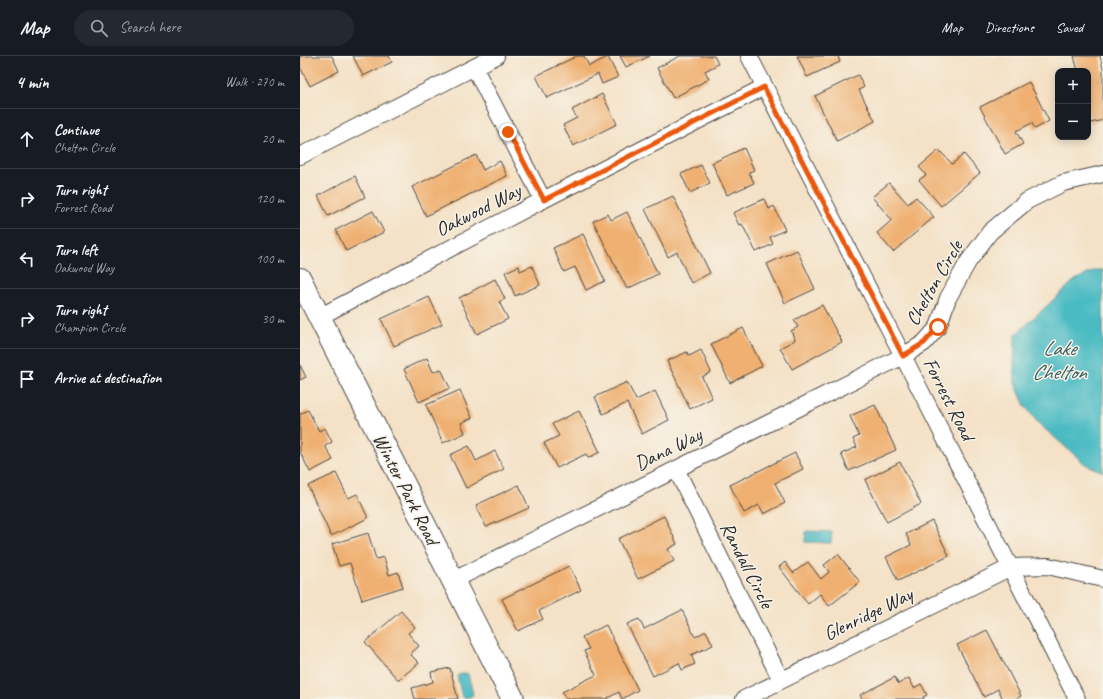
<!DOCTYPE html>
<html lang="en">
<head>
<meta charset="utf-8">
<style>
  body { margin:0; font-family:Caveat,sans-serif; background:#242831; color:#f1f3f6 }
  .controls { position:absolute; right:12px; top:12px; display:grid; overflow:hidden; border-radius:8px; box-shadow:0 2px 10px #0003 }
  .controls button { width:36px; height:36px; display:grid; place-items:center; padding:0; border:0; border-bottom:1px solid #363941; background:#171b24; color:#f1f3f6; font:20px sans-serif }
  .stop { position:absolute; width:12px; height:12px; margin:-9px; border:3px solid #ea580c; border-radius:50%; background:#fff }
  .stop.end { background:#ea580c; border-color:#fff; box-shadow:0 1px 4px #0008 }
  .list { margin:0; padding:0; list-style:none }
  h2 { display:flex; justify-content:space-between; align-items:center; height:52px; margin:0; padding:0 16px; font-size:17px }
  h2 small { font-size:13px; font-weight:400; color:#9ea1a6 }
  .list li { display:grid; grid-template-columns:26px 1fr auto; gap:12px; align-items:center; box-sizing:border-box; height:60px; padding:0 16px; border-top:1px solid #363941 }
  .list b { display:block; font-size:15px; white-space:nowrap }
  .list p { margin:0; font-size:13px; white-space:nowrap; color:#9ea1a6 }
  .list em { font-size:13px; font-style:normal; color:#9ea1a6 }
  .icon { flex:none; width:22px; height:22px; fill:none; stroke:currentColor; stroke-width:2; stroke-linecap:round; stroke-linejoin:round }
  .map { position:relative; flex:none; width:803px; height:643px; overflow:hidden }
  header { display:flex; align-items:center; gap:24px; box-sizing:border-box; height:56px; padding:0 20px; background:#171b24; border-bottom:1px solid #363941 }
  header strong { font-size:19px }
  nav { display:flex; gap:22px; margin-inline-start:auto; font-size:14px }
  .search { width:280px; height:36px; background:#242831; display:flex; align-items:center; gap:10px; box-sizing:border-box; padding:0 14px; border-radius:22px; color:#9ea1a6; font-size:15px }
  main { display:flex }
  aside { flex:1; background:#171b24 }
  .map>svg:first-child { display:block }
  .water { fill:#4cbbc3; stroke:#3c7377 }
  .building { fill:#efb071 }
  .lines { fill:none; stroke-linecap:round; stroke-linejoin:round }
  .street-casing { stroke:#494642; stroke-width:18 }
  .secondary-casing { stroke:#494642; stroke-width:24 }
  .street { stroke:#fff; stroke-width:16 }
  .secondary { stroke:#fff; stroke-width:22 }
  .route { stroke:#ea580c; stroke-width:5 }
  .labels { text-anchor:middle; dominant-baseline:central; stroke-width:3; stroke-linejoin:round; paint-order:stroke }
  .street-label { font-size:20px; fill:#2b2b2b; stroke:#f7f3e8 }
  .water-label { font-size:21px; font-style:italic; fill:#375d60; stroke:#f7f3e8 }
</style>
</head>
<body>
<header>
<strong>Map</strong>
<div class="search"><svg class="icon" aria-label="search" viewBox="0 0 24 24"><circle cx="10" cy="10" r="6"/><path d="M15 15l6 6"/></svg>Search here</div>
<nav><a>Map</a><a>Directions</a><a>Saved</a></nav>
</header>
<main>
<aside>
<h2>4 min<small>Walk · 270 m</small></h2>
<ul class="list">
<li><svg class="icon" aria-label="ahead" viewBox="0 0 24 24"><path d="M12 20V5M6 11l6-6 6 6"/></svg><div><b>Continue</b><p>Chelton Circle</p></div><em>20 m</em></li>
<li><svg class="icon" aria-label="right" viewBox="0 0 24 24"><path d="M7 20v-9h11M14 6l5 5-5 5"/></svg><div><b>Turn right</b><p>Forrest Road</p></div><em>120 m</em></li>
<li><svg class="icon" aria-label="left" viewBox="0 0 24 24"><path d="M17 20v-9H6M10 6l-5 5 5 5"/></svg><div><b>Turn left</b><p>Oakwood Way</p></div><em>100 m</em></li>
<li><svg class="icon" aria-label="right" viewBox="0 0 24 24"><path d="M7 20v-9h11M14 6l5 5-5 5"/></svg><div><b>Turn right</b><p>Champion Circle</p></div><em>30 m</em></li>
<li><svg class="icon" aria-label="arrive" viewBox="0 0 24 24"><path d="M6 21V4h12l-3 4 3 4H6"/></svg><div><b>Arrive at destination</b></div></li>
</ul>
</aside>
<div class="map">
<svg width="803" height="643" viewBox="0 0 803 643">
  <rect width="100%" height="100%" fill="#f7f3e8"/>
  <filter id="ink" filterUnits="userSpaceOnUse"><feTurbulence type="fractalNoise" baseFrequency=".025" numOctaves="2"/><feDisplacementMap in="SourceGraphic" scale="8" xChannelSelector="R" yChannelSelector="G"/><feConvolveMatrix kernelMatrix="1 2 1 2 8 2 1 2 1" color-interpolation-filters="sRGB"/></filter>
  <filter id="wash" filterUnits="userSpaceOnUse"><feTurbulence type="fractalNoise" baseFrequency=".012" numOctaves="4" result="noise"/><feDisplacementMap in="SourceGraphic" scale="16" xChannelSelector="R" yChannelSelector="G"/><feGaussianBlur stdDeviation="0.9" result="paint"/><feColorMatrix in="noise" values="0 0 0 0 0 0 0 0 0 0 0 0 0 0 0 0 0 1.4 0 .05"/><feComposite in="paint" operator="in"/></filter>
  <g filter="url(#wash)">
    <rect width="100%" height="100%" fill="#f4e1c6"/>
    <path class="water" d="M796 214H803V416L785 408 738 367 725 350 715 327 714 309 715 279 775 224Z
      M506 475 532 476 531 487 505 486Z
      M166 617 168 618 173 637 172 640 164 642 162 641 157 620 158 619Z"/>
    <g id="blocks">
      <path class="building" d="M0 0H32L39 15 10 30 0 11Z
        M53 0H89L92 6 63 20Z
        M277 0H284L289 10 308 1 318 21 302 28 298 18 247 42 236 20Z
        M320 0H350L326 11Z
        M380 0H414L418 8 405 15 409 23 373 42 357 12Z
        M497 0H538L540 6 507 21Z
        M774 0H800L803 13V64L791 67 788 55V15H778Z
        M558 19 564 31 559 34 575 65 537 85 515 40Z
        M729 26 749 65 735 73 732 67 716 75 723 88 705 98 680 51Z
        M302 38 317 68 273 90 263 69 277 62 272 54Z
        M444 92 454 114 449 116 454 127 427 139 412 107Z
        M639 94 652 108 664 98 680 117 641 150 619 124 626 119 619 111Z
        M176 99 183 114 200 105 207 120 126 160 112 131Z
        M401 109 410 127 390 137 381 118Z
        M55 120 65 141 28 160 18 140Z
        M589 127 608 148 616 141 634 161 593 196 577 177 592 164 572 141Z
        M373 140 410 217 391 227 377 196 368 201 345 153Z
        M464 143 469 153 474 150 485 174 470 181 473 188 456 196 442 168 439 169 433 157Z
        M73 155 84 176 46 195 36 174Z
        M327 156 358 218 327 233 293 165 308 158 311 164Z
        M283 178 305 225 286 234 275 211 264 216 253 192Z
        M497 194 515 233 485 247 467 208Z
        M219 210 220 215 232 210 240 229 215 240 205 216Z
        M195 223 205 243 199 246 208 263 177 278 159 242Z
        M129 241 142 268 94 290 81 263Z
        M522 249 542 286 492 313 480 292 495 284 491 275 498 271 494 264Z
        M443 272 462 310 430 327 411 288Z
        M401 294 411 316 402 321 412 342 390 353 367 305 387 296 389 300Z
        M127 302 133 316 141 313 150 332 119 346 104 313Z
        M0 309 6 321 0 324Z
        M327 326 336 344 355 335 369 364 342 378 327 347 303 358 295 341Z
        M160 334 172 362 161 367 165 377 143 387 126 349Z
        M575 349 596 394 549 415 541 398 557 391 553 383 559 380 550 360Z
        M8 354 19 375 25 372 32 386 25 390 33 404 10 416 0 396V358Z
        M279 355 300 396 288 402 286 398 257 412 244 387 259 380 252 368Z
        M169 390 176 405 195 395 204 413 166 432 150 399Z
        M495 397 503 413 475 427 485 447 464 458 459 449 444 457 430 429Z
        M600 406 621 448 587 466 565 424Z
        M36 417 48 442 57 438 68 462 31 480 8 430Z
        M219 429 229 452 186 471 176 449Z
        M364 460 377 488 368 493 374 505 338 523 318 483Z
        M632 465 649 500 598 525 586 501 611 489 606 478Z
        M68 477 76 503 84 501 89 519 98 516 103 531 62 544 50 507 39 510 32 488Z
        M538 498 560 526 529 550 520 538 508 548 479 511 485 506 493 517 508 506 521 523 529 516 524 509Z
        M269 510 281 534 239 555 243 563 218 575 202 543Z
        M382 554 395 581 406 575 413 589 391 599 395 608 382 614 379 607 353 620 327 568 339 563 344 573Z
        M101 555 115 571 108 577 119 590 110 598 119 607 98 624 65 586Z
        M306 569 338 634 322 643 319 636 306 643H266L262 636 296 619 284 595 289 593 282 581Z
        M687 574 721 640 716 643H703L698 633 684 641 657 589Z
        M150 612 158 643H115L112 632 133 626 131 616Z
        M595 621 598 628 609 622 614 632 621 628 627 639 623 641 624 643H562L560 639Z"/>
    </g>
  </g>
  <g filter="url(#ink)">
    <use href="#blocks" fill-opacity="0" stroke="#494642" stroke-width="1"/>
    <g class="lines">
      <defs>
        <path id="street" d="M449 0 603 300 777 643
          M174 11 243 144
          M0 100 196 0
          M19 261 243 144 464 31
          M376 413 481 624
          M152 525 603 300 624 287 638 271 648 242 668 206 690 176 727 145 763 127 803 118
          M444 643 711 511 748 510 803 523"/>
        <path id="secondary" d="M0 223 213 643"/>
      </defs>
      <use href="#street" class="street-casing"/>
      <use href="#secondary" class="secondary-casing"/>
      <use href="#street" class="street"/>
      <use href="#secondary" class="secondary"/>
    </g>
  </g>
  <g class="lines" filter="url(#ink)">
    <path class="route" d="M208 76 244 144 464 31 603 300 624 287 638 271"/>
  </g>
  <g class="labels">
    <g class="street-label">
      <text transform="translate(178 154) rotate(-27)">Oakwood Way</text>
      <text transform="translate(634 227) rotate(-60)">Chelton Circle</text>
      <text transform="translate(649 343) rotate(63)">Forrest Road</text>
      <text transform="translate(368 393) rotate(-26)">Dana Way</text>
      <text transform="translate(106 433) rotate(63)">Winter Park Road</text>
      <text transform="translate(447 509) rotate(63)">Randall Circle</text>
      <text transform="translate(568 558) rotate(-26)">Glenridge Way</text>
    </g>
    <g class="water-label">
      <text x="759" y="292">Lake<tspan x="759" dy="24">Chelton</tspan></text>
    </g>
  </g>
</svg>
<div class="controls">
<button>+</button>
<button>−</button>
</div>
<div class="stop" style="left:638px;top:271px"></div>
<div class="stop end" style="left:208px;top:76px"></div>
</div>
</main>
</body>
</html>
